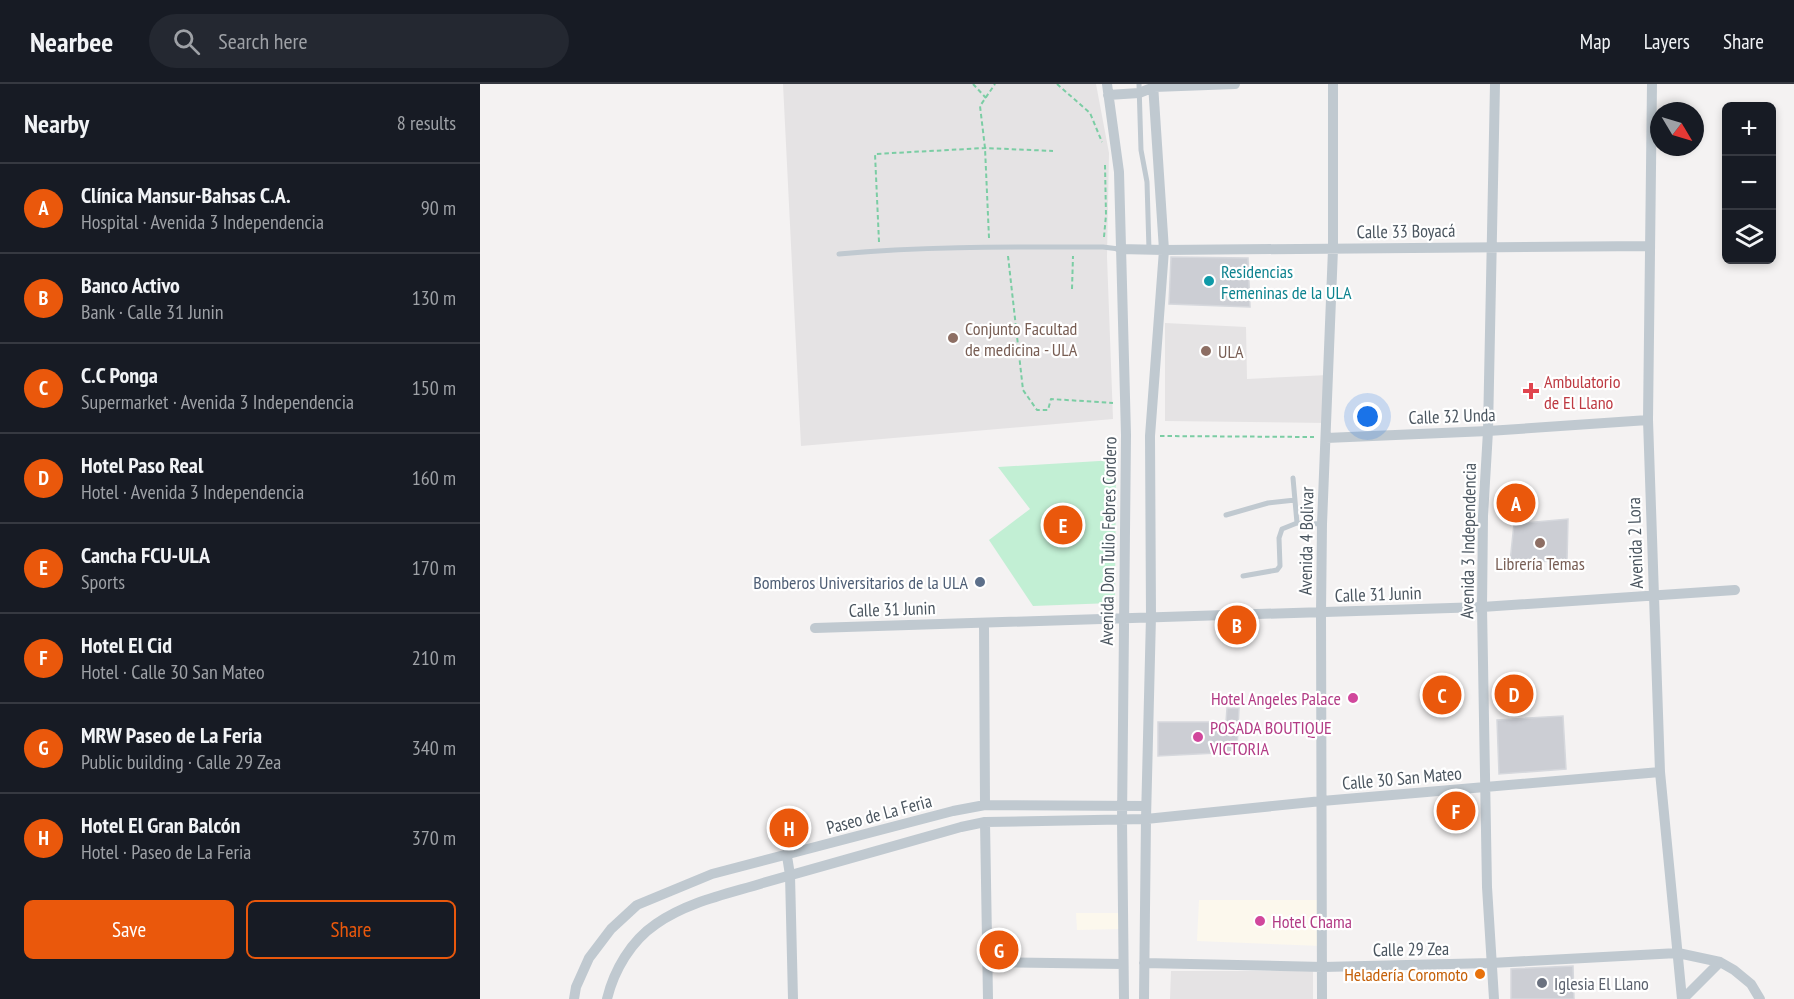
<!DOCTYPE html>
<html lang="en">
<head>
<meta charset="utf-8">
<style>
  body { margin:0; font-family:"PT Sans Narrow",sans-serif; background:#242831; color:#f1f3f6 }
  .controls { position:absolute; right:18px; top:18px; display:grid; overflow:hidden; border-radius:9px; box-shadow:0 3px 9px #0003 }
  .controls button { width:54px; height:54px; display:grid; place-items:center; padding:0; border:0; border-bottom:2px solid #363941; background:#171b24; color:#f1f3f6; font:30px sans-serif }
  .compass { position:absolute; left:1170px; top:18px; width:54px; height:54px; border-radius:50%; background:#171b24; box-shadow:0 3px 9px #0003; rotate:128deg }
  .you { position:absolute; left:888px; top:333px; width:21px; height:21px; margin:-15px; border:4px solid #fff; border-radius:50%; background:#1a73e8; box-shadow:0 0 0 9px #1a73e833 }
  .badge { display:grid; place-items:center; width:39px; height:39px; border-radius:50%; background:#ea580c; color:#fff; font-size:20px; font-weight:700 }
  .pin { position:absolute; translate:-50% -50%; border:3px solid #fff; box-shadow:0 2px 6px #0006 }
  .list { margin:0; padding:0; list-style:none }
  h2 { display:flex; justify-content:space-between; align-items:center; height:78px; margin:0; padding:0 24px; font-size:26px }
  h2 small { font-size:20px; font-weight:400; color:#9ea1a6 }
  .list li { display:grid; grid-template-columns:39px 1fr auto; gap:18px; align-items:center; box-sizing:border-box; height:90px; padding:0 24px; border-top:2px solid #363941 }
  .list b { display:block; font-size:22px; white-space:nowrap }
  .list p { margin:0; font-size:20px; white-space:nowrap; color:#9ea1a6 }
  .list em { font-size:20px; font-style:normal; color:#9ea1a6 }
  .actions { display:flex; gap:12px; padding:18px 24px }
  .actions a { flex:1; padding:14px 0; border:2px solid #ea580c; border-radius:9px; text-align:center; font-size:21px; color:#ea580c }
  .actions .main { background:#ea580c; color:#fff }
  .icon { flex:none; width:33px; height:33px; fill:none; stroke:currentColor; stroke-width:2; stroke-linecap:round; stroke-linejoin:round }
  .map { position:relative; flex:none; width:1314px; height:915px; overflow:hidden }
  header { display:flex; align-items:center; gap:36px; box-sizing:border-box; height:84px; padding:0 30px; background:#171b24; border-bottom:2px solid #363941 }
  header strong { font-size:28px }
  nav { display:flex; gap:33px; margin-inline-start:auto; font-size:21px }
  .search { width:420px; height:54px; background:#242831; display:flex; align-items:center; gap:15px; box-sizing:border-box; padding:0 21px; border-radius:33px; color:#9ea1a6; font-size:22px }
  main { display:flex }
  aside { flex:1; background:#171b24 }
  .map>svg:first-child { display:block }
  .commercial { fill:#fcf8ed }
  .education { fill:#e5e3e4 }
  .green { fill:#c2efd4 }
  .building { fill:#ccced4; stroke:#d6d8dd; stroke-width:1.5 }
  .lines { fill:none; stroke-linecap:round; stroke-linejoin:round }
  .path { stroke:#7bcda4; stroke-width:2; stroke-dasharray:4.5 3; stroke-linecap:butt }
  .service { stroke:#c0c9d0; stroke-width:5 }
  .minor { stroke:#c0c9d0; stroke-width:10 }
  .culture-dot { fill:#0f9aa8; stroke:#fff; stroke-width:2 }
  .education-dot { fill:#8d6e63; stroke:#fff; stroke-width:2 }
  .health-dot { fill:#e0444e; stroke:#fff; stroke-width:2 }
  .service-dot { fill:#5c6f8a; stroke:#fff; stroke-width:2 }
  .hotel-dot { fill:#d1479c; stroke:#fff; stroke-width:2 }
  .food-dot { fill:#e8710a; stroke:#fff; stroke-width:2 }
  .worship-dot { fill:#6b7280; stroke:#fff; stroke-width:2 }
  .labels { text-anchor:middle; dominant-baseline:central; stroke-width:4.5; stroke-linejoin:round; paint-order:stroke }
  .street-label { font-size:18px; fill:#4a555f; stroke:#fff }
  .culture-label { font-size:18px; fill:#0d838f; stroke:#fff; text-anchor:start }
  .education-label { font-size:18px; fill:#785e54; stroke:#fff; text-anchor:start }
  .health-label { font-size:18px; fill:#be3a42; stroke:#fff; text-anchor:start }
  .service-label { font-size:18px; fill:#4e5e75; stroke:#fff; text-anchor:end }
  .hotel-label { font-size:18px; fill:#b23c85; stroke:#fff; text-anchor:start }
  .food-label { font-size:18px; fill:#c56008; stroke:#fff; text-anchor:end }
  .worship-label { font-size:18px; fill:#5b616d; stroke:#fff; text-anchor:start }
</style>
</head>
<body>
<header>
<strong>Nearbee</strong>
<div class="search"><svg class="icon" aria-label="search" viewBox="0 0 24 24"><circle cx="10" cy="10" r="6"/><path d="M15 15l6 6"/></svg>Search here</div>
<nav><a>Map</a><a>Layers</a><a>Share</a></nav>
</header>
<main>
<aside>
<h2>Nearby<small>8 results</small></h2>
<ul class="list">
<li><span class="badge">A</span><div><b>Clínica Mansur-Bahsas C.A.</b><p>Hospital · Avenida 3 Independencia</p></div><em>90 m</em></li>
<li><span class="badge">B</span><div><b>Banco Activo</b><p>Bank · Calle 31 Junin</p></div><em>130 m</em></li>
<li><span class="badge">C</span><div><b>C.C Ponga</b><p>Supermarket · Avenida 3 Independencia</p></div><em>150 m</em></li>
<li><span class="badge">D</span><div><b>Hotel Paso Real</b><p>Hotel · Avenida 3 Independencia</p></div><em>160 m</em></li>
<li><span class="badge">E</span><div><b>Cancha FCU-ULA</b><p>Sports</p></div><em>170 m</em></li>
<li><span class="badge">F</span><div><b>Hotel El Cid</b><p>Hotel · Calle 30 San Mateo</p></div><em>210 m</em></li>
<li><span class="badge">G</span><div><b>MRW Paseo de La Feria</b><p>Public building · Calle 29 Zea</p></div><em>340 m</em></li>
<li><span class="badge">H</span><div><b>Hotel El Gran Balcón</b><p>Hotel · Paseo de La Feria</p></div><em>370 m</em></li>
</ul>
<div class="actions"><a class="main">Save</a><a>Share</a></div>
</aside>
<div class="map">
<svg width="1314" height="915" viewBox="0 0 1314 915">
  <rect width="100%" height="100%" fill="#f4f2f2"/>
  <path class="commercial" d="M719 816H841L842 862 717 857Z
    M596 829H640V845L597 846Z"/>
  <path class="education" d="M303 0H616L629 69 627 173 633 335 321 362Z
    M685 239 766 243 767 295 848 291V339L685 337Z
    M691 887H833V915H690Z"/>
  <path class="green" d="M636 376 635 516 632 519 553 522 509 456 550 425 518 383Z"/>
  <path class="building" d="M691 173 768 174 770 223 689 220Z
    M1088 435 1087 477 1030 478 1034 440Z
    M747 624H759L757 668 678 672V638H746Z
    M1083 632 1086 685 1019 690 1017 636Z
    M1093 882 1094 915H1031V885Z"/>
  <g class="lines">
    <path class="path" d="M493 0 506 14
      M577 0 610 29 622 58
      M624 153 626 131 625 81
      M509 154 505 64 500 22 515 0
      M399 158 395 70 505 64 573 67
      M528 172 543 306 557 326H568L571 315 633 319
      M592 205 593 172
      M680 352 834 353"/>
    <path class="service" d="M659 0 661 66 667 98 669 166
      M359 170C447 162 535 163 623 163L639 165
      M813 394 817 439
      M746 431 788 419 815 416
      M763 492 797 486 800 482 799 454 802 445 817 439 842 440"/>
    <path class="minor" d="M627 0 639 88 646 351 642 736 644 915
      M1172 0 1168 336 1180 688 1202 915
      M628 11 659 9 674 3 755 0
      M640 165 684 166 1169 162
      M846 354 1008 347 1168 336
      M504 539 505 721
      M335 544 1002 523 1255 506
      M505 738 508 915
      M307 772 310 791 313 915
      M508 878 643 880
      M664 879 843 883 1011 879 1198 869 1240 878 1254 886 1271 900 1280 915
      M94 915 96 903 109 874 131 845 157 821 232 790 473 727 505 721 666 722
      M127 915C134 886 151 857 176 840 207 818 247 810 283 799 348 780 415 762 481 743L505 738 666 735 842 717 1180 688
      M664 915 666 735 671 532 670 352 684 166 673 0
      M842 915 841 528 842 440 853 165V0
      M1014 915 1007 803 1002 523 1003 432 1008 347 1015 0
      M1203 915 1240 878"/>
  </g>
  <circle class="culture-dot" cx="729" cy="197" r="6"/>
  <g class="education-dot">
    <circle cx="473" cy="254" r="6"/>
    <circle cx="726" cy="267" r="6"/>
    <circle cx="1060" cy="459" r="6"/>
  </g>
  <path class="health-dot" d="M1048 298h6v6h6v6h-6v6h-6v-6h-6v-6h6z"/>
  <circle class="service-dot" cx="500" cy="498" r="6"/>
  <g class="hotel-dot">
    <circle cx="873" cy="614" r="6"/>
    <circle cx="718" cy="653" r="6"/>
    <circle cx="780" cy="837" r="6"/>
  </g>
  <circle class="food-dot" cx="1000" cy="890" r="6"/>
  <circle class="worship-dot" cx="1062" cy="899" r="6"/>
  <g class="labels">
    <g class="street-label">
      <text transform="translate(926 147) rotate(-1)">Calle 33 Boyacá</text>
      <text transform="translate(972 332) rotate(-2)">Calle 32 Unda</text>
      <text transform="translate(628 457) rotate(-89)">Avenida Don Tulio Febres Cordero</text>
      <text transform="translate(826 457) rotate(-89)">Avenida 4 Bolivar</text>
      <text transform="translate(988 457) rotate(-89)">Avenida 3 Independencia</text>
      <text transform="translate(1155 459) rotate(-92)">Avenida 2 Lora</text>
      <text transform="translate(898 510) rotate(-2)">Calle 31 Junin</text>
      <text transform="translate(412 525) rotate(-2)">Calle 31 Junin</text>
      <text transform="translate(922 694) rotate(-5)">Calle 30 San Mateo</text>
      <text transform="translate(399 730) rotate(-15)">Paseo de La Feria</text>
      <text transform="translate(931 865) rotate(-1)">Calle 29 Zea</text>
    </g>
    <g class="culture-label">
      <text x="741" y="187">Residencias<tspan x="741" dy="21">Femeninas de la ULA</tspan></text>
    </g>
    <g class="education-label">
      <text x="485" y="244">Conjunto Facultad<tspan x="485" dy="21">de medicina - ULA</tspan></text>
      <text x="738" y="267">ULA</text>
      <text x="1060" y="479" text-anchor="middle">Librería Temas</text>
    </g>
    <g class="health-label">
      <text x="1064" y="297">Ambulatorio<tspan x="1064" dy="21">de El Llano</tspan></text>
    </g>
    <g class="service-label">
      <text x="488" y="498">Bomberos Universitarios de la ULA</text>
    </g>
    <g class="hotel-label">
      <text x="861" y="614" text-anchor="end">Hotel Angeles Palace</text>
      <text x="730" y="643">POSADA BOUTIQUE<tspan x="730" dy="21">VICTORIA</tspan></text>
      <text x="792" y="837">Hotel Chama</text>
    </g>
    <g class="food-label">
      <text x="988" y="890">Heladería Coromoto</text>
    </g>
    <g class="worship-label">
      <text x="1074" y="899">Iglesia El Llano</text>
    </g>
  </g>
</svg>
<div class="controls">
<button>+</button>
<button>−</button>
<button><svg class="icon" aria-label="layers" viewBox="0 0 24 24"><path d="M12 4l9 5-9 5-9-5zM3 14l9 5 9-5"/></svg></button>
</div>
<svg class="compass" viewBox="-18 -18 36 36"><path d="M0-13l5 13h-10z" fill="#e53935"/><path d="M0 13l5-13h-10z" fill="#9ea1a6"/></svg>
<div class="you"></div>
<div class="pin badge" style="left:1036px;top:419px">A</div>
<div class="pin badge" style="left:757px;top:541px">B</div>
<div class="pin badge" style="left:962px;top:611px">C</div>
<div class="pin badge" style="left:1034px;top:610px">D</div>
<div class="pin badge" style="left:583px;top:441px">E</div>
<div class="pin badge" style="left:976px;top:727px">F</div>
<div class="pin badge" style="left:519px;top:866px">G</div>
<div class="pin badge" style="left:309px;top:744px">H</div>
</div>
</main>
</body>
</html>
